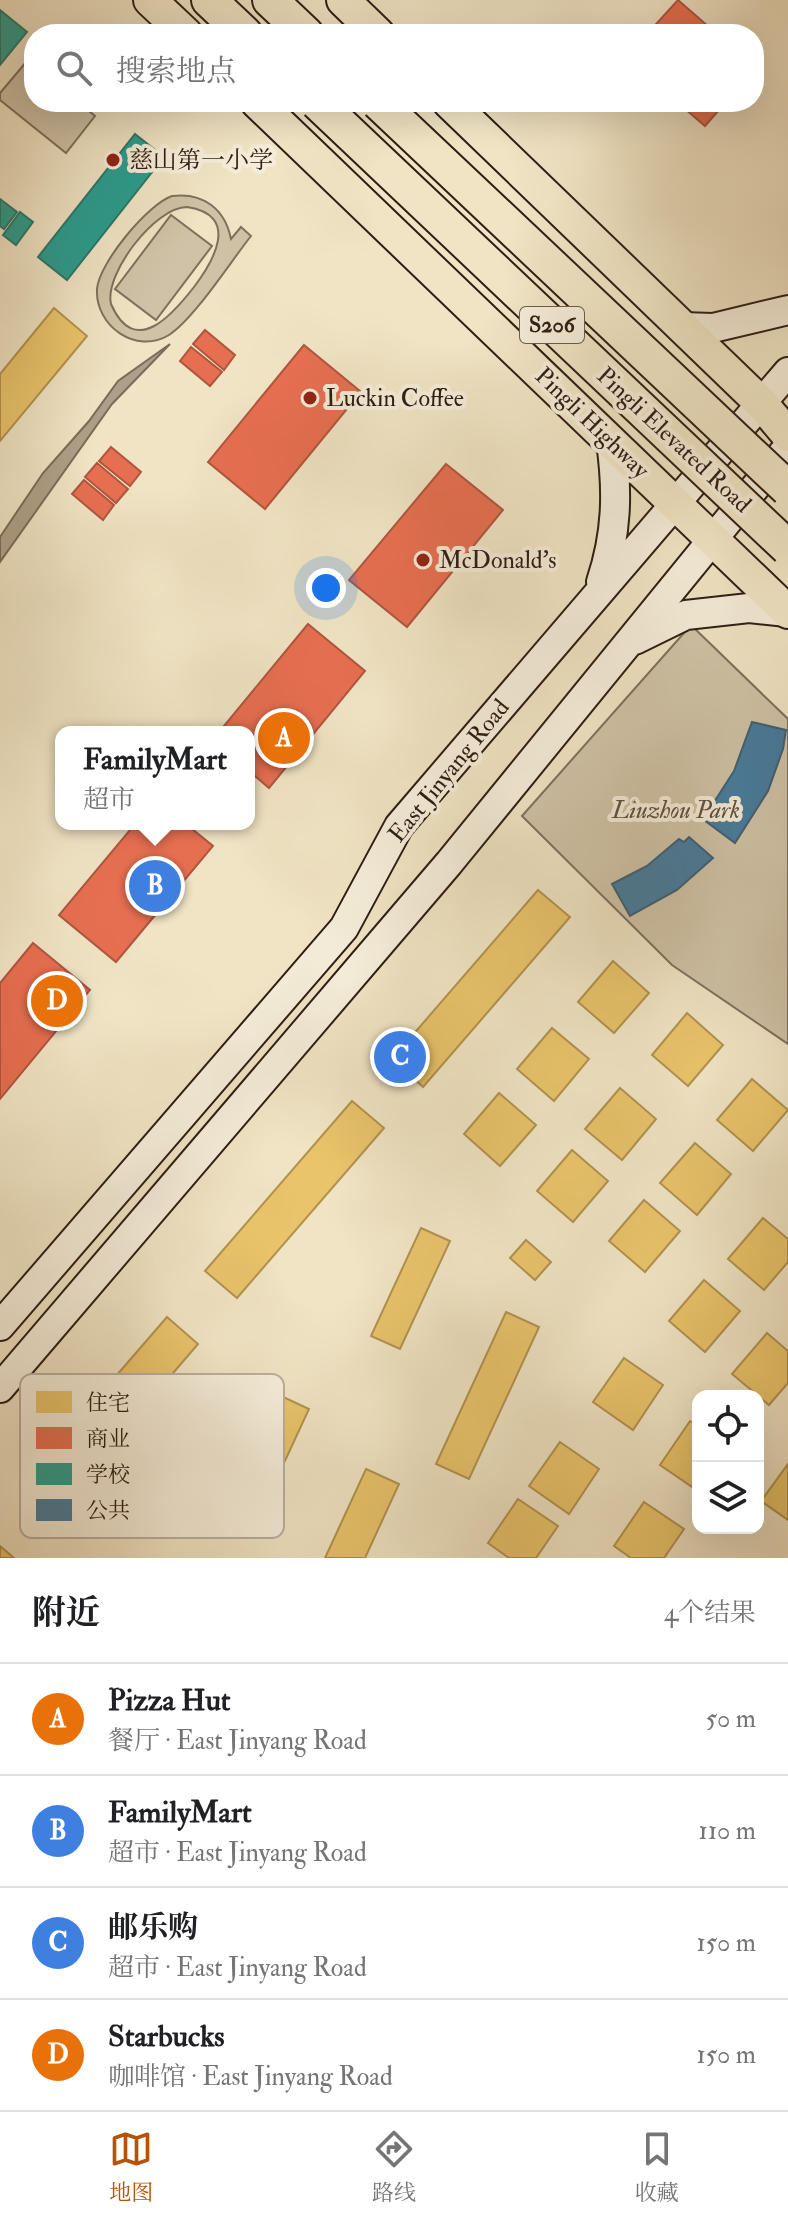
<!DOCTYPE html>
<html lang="zh">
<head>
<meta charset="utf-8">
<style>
  body { margin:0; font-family:"IM FELL Double Pica","Noto Serif SC",serif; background:#f6f6f6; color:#202124 }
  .controls { position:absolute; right:24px; bottom:24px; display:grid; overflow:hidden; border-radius:16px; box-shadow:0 8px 32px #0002 }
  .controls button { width:72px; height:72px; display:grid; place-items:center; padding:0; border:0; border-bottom:2px solid #e0e0e0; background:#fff; color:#202124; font:40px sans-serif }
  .you { position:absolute; left:326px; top:588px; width:28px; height:28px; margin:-20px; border:6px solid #fff; border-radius:50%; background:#1a73e8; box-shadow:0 0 0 12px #1a73e833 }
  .badge { display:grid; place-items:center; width:52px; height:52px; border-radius:50%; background:#b45309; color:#fff; font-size:26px; font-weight:700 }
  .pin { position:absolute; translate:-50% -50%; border:4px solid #fff; box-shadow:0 2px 8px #0006 }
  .popup { position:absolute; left:55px; top:726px; width:200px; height:104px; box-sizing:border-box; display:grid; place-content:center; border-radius:16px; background:#fff; filter:drop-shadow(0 2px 6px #0005); font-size:26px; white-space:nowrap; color:#757577 }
  .popup b { font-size:30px; color:#202124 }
  .popup::after { content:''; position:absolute; left:50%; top:100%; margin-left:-16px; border:16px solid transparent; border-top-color:#fff }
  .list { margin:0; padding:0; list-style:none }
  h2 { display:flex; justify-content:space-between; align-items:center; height:104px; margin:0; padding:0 32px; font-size:34px }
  h2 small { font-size:26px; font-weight:400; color:#757577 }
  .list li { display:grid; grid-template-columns:52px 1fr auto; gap:24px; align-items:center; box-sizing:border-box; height:112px; padding:0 32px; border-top:2px solid #e0e0e0 }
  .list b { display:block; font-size:30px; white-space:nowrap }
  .list p { margin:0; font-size:26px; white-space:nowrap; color:#757577 }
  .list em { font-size:26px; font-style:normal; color:#757577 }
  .icon { flex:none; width:44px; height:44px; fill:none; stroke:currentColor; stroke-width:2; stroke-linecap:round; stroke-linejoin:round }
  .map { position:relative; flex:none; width:788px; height:1558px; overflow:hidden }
  .search { position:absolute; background:#fff; box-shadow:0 8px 32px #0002; left:24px; right:24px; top:24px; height:88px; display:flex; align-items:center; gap:20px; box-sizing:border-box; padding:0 28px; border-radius:32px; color:#757577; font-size:30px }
  .sheet { height:552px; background:#fff }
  nav { display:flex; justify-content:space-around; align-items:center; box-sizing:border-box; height:112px; border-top:2px solid #e0e0e0; background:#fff; font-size:22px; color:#757577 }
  nav a { display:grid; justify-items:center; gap:4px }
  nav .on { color:#b45309 }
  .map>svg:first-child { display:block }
  .green { fill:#cfc2a6; stroke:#7e705d; stroke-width:2; fill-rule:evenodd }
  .water { fill:#aea088; stroke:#7a6c5a; stroke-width:2 }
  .homes { fill:#e9c46a; stroke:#b19250; stroke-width:2 }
  .shops { fill:#e76f51; stroke:#af563f; stroke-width:2 }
  .schools { fill:#2a9d8f; stroke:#2b776a; stroke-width:2 }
  .public { fill:#457b9d; stroke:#3e5f74; stroke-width:2 }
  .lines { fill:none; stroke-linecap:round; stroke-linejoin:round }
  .secondary-casing { stroke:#2d1d14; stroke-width:32 }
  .primary-casing { stroke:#2d1d14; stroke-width:36 }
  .trunk-casing { stroke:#2d1d14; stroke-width:38 }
  .secondary { stroke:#f5edd9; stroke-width:28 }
  .primary { stroke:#f0e4c4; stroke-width:32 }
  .trunk { stroke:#f0e4c4; stroke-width:34 }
  .trunk-bridge-casing { stroke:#2d1d14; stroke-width:38; stroke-linecap:butt }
  .trunk-bridge { stroke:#f0e4c4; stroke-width:34 }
  .poi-dot { fill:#8f2418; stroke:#f5edd9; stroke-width:3 }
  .labels { text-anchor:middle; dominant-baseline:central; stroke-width:8; stroke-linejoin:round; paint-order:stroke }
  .shield { fill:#f5edd9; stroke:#695b4f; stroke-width:2 }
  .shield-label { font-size:22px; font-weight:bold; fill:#2d1d14 }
  .poi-label { font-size:24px; fill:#2d1d14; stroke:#f5edd9; text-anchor:start }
  .street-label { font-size:24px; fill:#2d1d14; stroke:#f5edd9 }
  .park-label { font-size:24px; font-style:italic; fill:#5e4f40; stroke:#f5edd9 }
  .key { fill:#f5edd9; stroke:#b9af9e; stroke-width:2 }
  .key-label { font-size:22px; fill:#2d1d14 }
</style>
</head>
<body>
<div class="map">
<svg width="788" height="1558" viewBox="0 0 788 1558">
  <rect width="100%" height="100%" fill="#f0e4c4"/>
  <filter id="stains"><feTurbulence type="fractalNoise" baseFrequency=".0025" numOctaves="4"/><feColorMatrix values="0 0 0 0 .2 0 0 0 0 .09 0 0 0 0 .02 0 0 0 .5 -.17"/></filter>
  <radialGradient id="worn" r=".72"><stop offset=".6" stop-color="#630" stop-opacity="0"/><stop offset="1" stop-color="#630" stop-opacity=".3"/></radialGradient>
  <path class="green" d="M27 61 34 67V102H78L95 116 66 153 0 100V93Z
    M172 196C203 192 225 209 231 239L241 227 251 236C231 261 194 319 169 335 136 355 95 326 97 289 99 263 148 204 172 196ZM187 207C241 215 213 262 194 287 173 314 135 359 111 304 104 274 155 207 187 207Z
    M171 215 212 246 156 320 115 289Z
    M691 625 788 719V1044L672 965 522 816Z"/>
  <path class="water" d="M170 344 112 404 0 562V537L43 473 89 421 118 381Z"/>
  <path class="homes" d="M54 308 87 336 0 441V374Z
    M538 890 570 917 423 1087 392 1059Z
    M613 961 649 993 614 1033 578 1002Z
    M687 1013 723 1045 688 1086 652 1055Z
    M552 1028 589 1059 554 1101 517 1069Z
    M752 1079 788 1110 753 1151 717 1120Z
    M620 1088 656 1119 622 1160 585 1129Z
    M499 1093 536 1125 500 1166 464 1134Z
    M352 1101 384 1128 237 1298 205 1271Z
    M695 1143 731 1174 697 1215 660 1183Z
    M572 1150 608 1181 573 1222 537 1191Z
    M644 1200 680 1231 645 1272 609 1241Z
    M763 1218 788 1239V1262L764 1290 728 1259Z
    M421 1228 450 1241 400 1349 371 1336Z
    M526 1240 551 1262 535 1280 510 1258Z
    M704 1280 740 1311 705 1352 669 1321Z
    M506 1312 539 1327 469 1479 436 1464Z
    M167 1317 198 1344 52 1514 20 1487Z
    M767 1333 788 1351V1383L769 1405 732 1374Z
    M624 1358 663 1385 633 1430 593 1402Z
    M281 1396 309 1409 259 1517 231 1504Z
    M690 1421 698 1426V1491L660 1465Z
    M560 1442 599 1469 569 1514 529 1486Z
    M788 1464V1520L761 1501Z
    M366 1469 399 1484 365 1558H325Z
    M518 1499 558 1526 536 1558H509L488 1543Z
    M644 1502 684 1529 664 1558H631L614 1546Z
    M0 1546 14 1558H0Z"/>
  <path class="shops" d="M678 0 717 34H647Z
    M677 102H726L705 126Z
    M205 330 235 355 224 370 193 344Z
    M304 345 361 392 265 509 208 462Z
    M191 347 222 372 210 386 180 361Z
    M111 447 141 472 130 486 99 461Z
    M97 463 128 489 116 503 85 477Z
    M446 464 503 510 407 627 349 580Z
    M84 480 114 505 103 520 72 494Z
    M308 624 365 671 269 788 249 771V732H219Z
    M135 824H186L213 846 116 962 59 915Z
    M33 943 90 990 0 1099V983Z"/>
  <path class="schools" d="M0 10 27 32 0 65Z
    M135 134 164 157 67 280 38 257Z
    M0 199 17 212 4 229 0 226Z
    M20 212 33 222 16 245 3 235Z"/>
  <path class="public" d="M752 722 786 730 783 749 768 791 735 843 700 817 716 799 734 771Z
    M689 837 713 858 677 890 630 916 612 884 647 866 679 839 684 842Z"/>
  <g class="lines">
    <defs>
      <path id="secondary" d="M682 327 713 328 788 310
        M601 582C617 534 618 492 611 442
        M635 640 686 615 749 608 787 612
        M0 1326 344 928 399 826 788 372
        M0 1388 449 863 788 447"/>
      <path id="primary" d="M150 0 186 34
        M343 0 378 34
        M257 102 788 612
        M449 102 761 403 788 435"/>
      <path id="trunk" d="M209 0 245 34
        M270 0 306 34"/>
    </defs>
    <use href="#secondary" class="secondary-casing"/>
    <use href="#primary" class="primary-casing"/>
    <use href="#trunk" class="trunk-casing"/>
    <use href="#secondary" class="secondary"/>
    <use href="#primary" class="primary"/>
    <use href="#trunk" class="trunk"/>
    <defs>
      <path id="trunk-bridge" d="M317 102 788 548
        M378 102 788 489"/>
    </defs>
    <use href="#trunk-bridge" class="trunk-bridge-casing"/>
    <use href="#trunk-bridge" class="trunk-bridge"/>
  </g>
  <g class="poi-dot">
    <circle cx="113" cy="160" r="8"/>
    <circle cx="310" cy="398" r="8"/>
    <circle cx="423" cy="560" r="8"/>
  </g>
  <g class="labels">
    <rect class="shield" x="520" y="307" width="64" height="36" rx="6"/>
    <g class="shield-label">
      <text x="552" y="325">S206</text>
    </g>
    <g class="poi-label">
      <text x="129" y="160">慈山第一小学</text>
      <text x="326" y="398">Luckin Coffee</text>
      <text x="439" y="560">McDonald's</text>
    </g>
    <g class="street-label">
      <text transform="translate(592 423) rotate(44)">Pingli Highway</text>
      <text transform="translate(674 440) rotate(43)">Pingli Elevated Road</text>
      <text transform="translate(449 771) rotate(-51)">East Jinyang Road</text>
    </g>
    <g class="park-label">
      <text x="676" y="810">Liuzhou Park</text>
    </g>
  </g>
  <rect x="20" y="1374" width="264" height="164" rx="12" class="key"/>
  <rect x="36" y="1391" width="36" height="22" fill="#e9c46a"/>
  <rect x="36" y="1427" width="36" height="22" fill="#e76f51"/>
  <rect x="36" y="1463" width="36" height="22" fill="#2a9d8f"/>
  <rect x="36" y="1499" width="36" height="22" fill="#457b9d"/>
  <g class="key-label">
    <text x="86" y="1410">住宅</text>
    <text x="86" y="1446">商业</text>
    <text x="86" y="1482">学校</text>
    <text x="86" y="1518">公共</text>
  </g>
  <rect width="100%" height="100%" filter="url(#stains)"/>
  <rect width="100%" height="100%" fill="url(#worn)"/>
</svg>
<div class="controls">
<button><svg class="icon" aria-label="locate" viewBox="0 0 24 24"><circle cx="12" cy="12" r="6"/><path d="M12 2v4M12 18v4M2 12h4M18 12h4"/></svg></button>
<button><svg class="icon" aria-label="layers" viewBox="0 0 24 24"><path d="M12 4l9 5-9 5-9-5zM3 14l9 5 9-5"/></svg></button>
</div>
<div class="you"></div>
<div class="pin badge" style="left:284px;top:738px;background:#e8710a">A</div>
<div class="pin badge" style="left:155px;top:886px;background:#3f7fe0">B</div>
<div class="popup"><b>FamilyMart</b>超市</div>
<div class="pin badge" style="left:400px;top:1057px;background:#3f7fe0">C</div>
<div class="pin badge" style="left:57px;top:1001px;background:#e8710a">D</div>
<div class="search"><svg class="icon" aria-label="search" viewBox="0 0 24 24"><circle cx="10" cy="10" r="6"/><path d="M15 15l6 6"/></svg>搜索地点</div>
</div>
<section class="sheet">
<h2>附近<small>4个结果</small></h2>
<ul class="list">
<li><span class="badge" style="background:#e8710a">A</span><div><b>Pizza Hut</b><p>餐厅 · East Jinyang Road</p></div><em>50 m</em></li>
<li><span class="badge" style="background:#3f7fe0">B</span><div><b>FamilyMart</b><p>超市 · East Jinyang Road</p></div><em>110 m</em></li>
<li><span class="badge" style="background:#3f7fe0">C</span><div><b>邮乐购</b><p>超市 · East Jinyang Road</p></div><em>150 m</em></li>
<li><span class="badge" style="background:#e8710a">D</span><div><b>Starbucks</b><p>咖啡馆 · East Jinyang Road</p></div><em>150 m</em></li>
</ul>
</section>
<nav>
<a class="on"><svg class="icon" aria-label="map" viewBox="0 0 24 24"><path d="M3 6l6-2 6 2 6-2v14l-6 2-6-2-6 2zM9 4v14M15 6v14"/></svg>地图</a>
<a><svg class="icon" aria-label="directions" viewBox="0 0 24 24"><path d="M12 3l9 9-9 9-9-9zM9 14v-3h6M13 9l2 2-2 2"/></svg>路线</a>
<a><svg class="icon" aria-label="saved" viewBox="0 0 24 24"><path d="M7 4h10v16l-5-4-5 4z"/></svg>收藏</a>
</nav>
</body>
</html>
